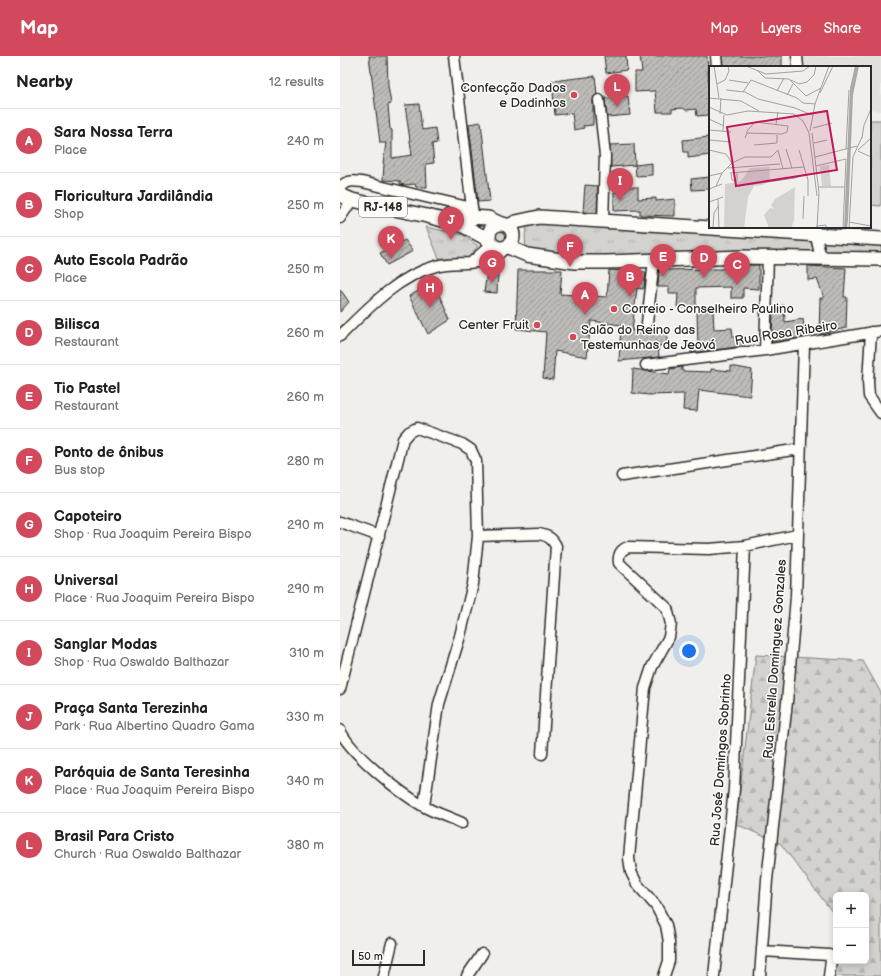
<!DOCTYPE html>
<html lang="en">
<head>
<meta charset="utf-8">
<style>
  body { margin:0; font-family:"Balsamiq Sans",sans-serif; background:#f2f2f2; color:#202124 }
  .controls { position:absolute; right:12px; bottom:12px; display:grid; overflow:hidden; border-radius:6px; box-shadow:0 2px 6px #0003 }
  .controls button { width:36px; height:36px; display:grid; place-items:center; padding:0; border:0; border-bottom:1px solid #e0e0e0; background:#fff; color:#202124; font:20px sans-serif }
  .scale { position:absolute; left:12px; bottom:10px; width:73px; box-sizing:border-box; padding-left:4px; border:2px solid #2b2b2b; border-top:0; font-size:11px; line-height:14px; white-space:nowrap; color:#2b2b2b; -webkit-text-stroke:3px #fdfcf7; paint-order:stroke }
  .you { position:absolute; left:349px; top:595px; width:14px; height:14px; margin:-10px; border:3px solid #fff; border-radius:50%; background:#1a73e8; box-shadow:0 0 0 6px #1a73e833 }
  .badge { display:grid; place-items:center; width:26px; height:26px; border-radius:50%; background:#d1495b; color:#fff; font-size:13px; font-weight:700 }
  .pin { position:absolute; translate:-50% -33px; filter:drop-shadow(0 1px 2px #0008) }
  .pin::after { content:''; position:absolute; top:21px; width:14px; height:12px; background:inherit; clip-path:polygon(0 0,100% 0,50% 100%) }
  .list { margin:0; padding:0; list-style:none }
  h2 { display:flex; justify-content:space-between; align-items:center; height:52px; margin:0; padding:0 16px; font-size:17px }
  h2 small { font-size:13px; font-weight:400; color:#757577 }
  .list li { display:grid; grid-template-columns:26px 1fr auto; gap:12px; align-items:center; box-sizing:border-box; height:64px; padding:0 16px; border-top:1px solid #e0e0e0 }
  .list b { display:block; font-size:15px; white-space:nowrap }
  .list p { margin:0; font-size:13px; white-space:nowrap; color:#757577 }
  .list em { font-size:13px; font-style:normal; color:#757577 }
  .map { position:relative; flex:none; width:541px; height:920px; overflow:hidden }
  header { display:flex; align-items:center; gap:24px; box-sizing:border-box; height:56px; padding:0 20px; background:#d1495b; color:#fff }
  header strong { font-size:19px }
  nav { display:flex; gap:22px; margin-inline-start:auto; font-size:14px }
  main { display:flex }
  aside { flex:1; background:#fff }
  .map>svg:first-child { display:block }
  .built { fill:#e1e0dc }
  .green { fill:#d3d2cf; stroke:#7f7e7d }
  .forest { fill:url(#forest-firs); stroke:#7f7e7d }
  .park { fill:url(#park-tufts); stroke:#7f7e7d }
  .building { fill:url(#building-hatch); stroke:#2b2b2b }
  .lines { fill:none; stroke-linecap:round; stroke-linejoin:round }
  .minor-casing { stroke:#2b2b2b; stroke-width:13 }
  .major-casing { stroke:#2b2b2b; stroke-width:16 }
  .minor { stroke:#fdfcf7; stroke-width:10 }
  .major { stroke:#fdfcf7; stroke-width:13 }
  .poi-dot { fill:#d1495b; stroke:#fdfcf7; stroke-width:1.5 }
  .labels { text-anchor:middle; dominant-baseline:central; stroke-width:3; stroke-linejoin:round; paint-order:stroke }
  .shield { fill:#fdfcf7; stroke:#6a6a68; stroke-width:1 }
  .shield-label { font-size:12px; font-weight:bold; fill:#2b2b2b }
  .poi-label { font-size:13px; fill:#2b2b2b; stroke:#fdfcf7; text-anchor:end }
  .street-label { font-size:13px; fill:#2b2b2b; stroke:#fdfcf7 }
  .inset-road { fill:none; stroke:#a1a19e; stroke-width:1 }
  .view { fill:#c2185b; fill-opacity:0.15; stroke:#c2185b; stroke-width:2 }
  .inset-edge { fill:none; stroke:#2b2b2b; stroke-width:2 }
</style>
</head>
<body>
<header>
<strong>Map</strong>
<nav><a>Map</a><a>Layers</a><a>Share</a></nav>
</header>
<main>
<aside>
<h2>Nearby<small>12 results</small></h2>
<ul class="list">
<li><span class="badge">A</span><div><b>Sara Nossa Terra</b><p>Place</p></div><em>240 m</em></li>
<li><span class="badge">B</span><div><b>Floricultura Jardilândia</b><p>Shop</p></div><em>250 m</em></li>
<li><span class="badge">C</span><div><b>Auto Escola Padrão</b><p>Place</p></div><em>250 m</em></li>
<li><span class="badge">D</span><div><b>Bilisca</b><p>Restaurant</p></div><em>260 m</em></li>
<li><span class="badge">E</span><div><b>Tio Pastel</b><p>Restaurant</p></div><em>260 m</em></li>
<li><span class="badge">F</span><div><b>Ponto de ônibus</b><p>Bus stop</p></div><em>280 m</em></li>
<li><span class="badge">G</span><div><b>Capoteiro</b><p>Shop · Rua Joaquim Pereira Bispo</p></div><em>290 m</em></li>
<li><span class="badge">H</span><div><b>Universal</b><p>Place · Rua Joaquim Pereira Bispo</p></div><em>290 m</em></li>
<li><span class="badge">I</span><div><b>Sanglar Modas</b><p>Shop · Rua Oswaldo Balthazar</p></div><em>310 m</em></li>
<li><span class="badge">J</span><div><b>Praça Santa Terezinha</b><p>Park · Rua Albertino Quadro Gama</p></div><em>330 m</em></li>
<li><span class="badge">K</span><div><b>Paróquia de Santa Teresinha</b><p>Place · Rua Joaquim Pereira Bispo</p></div><em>340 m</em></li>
<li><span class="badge">L</span><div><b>Brasil Para Cristo</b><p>Church · Rua Oswaldo Balthazar</p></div><em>380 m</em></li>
</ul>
</aside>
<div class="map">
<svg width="541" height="920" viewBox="0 0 541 920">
  <defs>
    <pattern id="forest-firs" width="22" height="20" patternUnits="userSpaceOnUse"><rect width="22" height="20" fill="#d3d2cf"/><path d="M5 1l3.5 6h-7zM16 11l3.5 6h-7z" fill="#b5b4b2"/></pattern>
    <pattern id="park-tufts" width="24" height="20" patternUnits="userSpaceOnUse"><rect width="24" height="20" fill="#d3d2cf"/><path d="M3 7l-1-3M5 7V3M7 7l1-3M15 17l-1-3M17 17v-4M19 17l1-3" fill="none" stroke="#b5b4b2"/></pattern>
    <pattern id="building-hatch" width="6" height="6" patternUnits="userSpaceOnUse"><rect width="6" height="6" fill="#bdbcb8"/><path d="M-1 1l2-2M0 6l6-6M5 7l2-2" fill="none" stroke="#9a9996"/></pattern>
  </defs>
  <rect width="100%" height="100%" fill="#f0efeb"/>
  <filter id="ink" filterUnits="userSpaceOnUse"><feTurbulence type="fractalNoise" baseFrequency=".025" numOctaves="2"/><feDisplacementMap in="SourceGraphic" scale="8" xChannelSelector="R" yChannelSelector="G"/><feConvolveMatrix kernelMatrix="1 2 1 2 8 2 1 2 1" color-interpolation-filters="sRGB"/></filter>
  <g filter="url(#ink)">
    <path class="built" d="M460 0H541V55L530 53V11H461Z"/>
    <path class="green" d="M530 64H541V150L530 149Z"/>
    <path class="forest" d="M416 599 523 605 541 637V920H490L496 884V905H526V839H496V861L441 788 396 768Z"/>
    <path class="park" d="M192 166 541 187V200L267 202 186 196 185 179 187 168Z
      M86 171 123 179 138 190 128 202H99Z
      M154 180a8 8 0 1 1 16 0a8 8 0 1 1-16 0Z"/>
    <path class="building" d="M29 0H47L48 30 51 48 48 49 50 73 52 74V102L72 99 65 49 79 48 82 74 95 72 97 87 92 88 94 107 86 108 87 131H76L75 128 65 129 60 128V125L43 124 44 108 43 107 46 87H40Z
      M264 0H286L287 14 266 17Z
      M300 0H367L370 45V52H368L369 59 357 60 356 53 346 54 343 52 332 53V56H317L315 35 295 36V16H302Z
      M383 0H442V11H412L411 8 383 11Z
      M255 20 257 38 253 44V69L243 70 244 72 234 74 232 57 215 59 212 25Z
      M288 40 290 59 267 61 265 42Z
      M141 66 150 145 138 146 129 68Z
      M369 81 370 99 348 102V96H344L343 84Z
      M294 88 295 109 271 111 270 89Z
      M312 107V119L296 120 295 109Z
      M370 121V133L352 134 351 123Z
      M245 129 258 130 257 157 243 156Z
      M286 131H298V143L316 142V145L335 143V160L300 159V154L274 155V136L286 135Z
      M65 184 73 195 47 209 40 197Z
      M404 209H419V233L403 232V242H391V231L356 232V252L337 251 338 238H329V231H318L319 214 381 213Z
      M468 210 506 212 504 241H507L506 272 479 278 480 242H484L477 223 468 224Z
      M178 214H222L220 238 267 241 269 214 306 216 304 231 303 233 297 232 292 275 327 272V288L318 290 319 301 279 305 281 269 251 265 247 301 215 295 213 324 203 322 206 276 176 273Z
      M147 216 158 217 157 237 144 236Z
      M94 227 110 264 88 278 69 240Z
      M0 233 9 246 0 256Z
      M444 249 445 266 463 263 465 281 432 286 433 251Z
      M373 254 374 273 392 272 393 281 404 280V290L351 297V290L358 289 357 255Z
      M391 310 412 314 410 340 359 334 357 355 343 354 344 338 309 339 292 337 293 313 329 318 330 313 342 311V315L371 316V313L391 315Z"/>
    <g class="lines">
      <defs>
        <path id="minor" d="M114 0 132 152
          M376 0 377 11
          M457 0 458 11
          M259 44 265 100 263 166
          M0 131C7 124 13 125 22 126L132 152 133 157
          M0 162 12 144
          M474 171 481 203
          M132 206 152 188
          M307 267 314 204
          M531 276 528 326 529 340 541 357
          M0 280C27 253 58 220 96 210 113 205 134 210 150 203 156 201 161 196 165 192
          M425 294 428 201
          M306 309 425 294 541 275
          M282 420 460 393
          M0 466 39 480
          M138 480 199 478C208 480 212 482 216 490L202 698
          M0 633 63 383 69 376 77 372 122 388 131 394 136 405 138 480 133 528 120 580 99 648 84 750
          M0 674C10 697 60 737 83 750 95 757 109 761 122 767
          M422 895 489 899 491 905 489 920
          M44 920 52 887
          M127 920 142 898
          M324 920 329 905V886L326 869 316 850 297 828 291 816 289 802 305 632 312 611 329 581 331 568 327 552 279 507C278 499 280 494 288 491L369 493 405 490 457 479
          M374 920 394 733 405 490
          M420 920 427 824 447 646 456 541 464 288"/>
        <path id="major" d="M0 139 12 144 87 160 122 169 149 184
          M109 160 148 162 161 168
          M149 180a12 12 0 1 1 24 0a12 12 0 1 1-24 0Z
          M169 170 176 166 199 161 541 183
          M168 191 187 199 235 206H267L403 201 541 203"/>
      </defs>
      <use href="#minor" class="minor-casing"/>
      <use href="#major" class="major-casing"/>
      <use href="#minor" class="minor"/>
      <use href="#major" class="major"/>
    </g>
  </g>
  <g class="poi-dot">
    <circle cx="234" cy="39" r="4"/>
    <circle cx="274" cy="253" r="4"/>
    <circle cx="197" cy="269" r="4"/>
    <circle cx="233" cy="281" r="4"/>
  </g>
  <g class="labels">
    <rect class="shield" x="19" y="141" width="48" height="20" rx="3"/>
    <g class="shield-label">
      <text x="43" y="151">RJ-148</text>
    </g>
    <g class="poi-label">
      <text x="226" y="32">Confecção Dados<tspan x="226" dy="15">e Dadinhos</tspan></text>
      <text x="282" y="253" text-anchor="start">Correio - Conselheiro Paulino</text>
      <text x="189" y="269">Center Fruit</text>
      <text x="241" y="274" text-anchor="start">Salão do Reino das<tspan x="241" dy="15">Testemunhas de Jeová</tspan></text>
    </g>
    <g class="street-label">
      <text transform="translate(446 277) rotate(-9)">Rua Rosa Ribeiro</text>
      <text transform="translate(435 603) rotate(-86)">Rua Estrella Dominguez Gonzales</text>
      <text transform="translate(381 704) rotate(-86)">Rua José Domingos Sobrinho</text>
    </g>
  </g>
  <g transform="translate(369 10)">
    <rect width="162" height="162" fill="#f0efeb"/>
    <path d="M120 99 122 120H113L111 100Z" fill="#d3d2cf"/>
    <path d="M60 101 61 113 54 119 45 120 39 131 35 162H15L16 118 32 115 41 102ZM86 121 85 155 82 162H60L55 149 61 142 65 143 62 139 66 133Z" fill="#d3d2cf"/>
    <path d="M146 0H150L144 29 139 155 138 162H135L141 22Z" fill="#aaa9a7"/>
    <path class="inset-road" d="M5 0 10 32M37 0 57 8 94 5 101 0M48 4 56 12 80 13 97 30 112 22M20 14 39 17M82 14 90 18 98 16 105 9 107 0M8 18 16 14 20 5 19 0M17 24 36 26 49 33 86 42 103 49M68 25 75 12M34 26 42 14 88 32 94 37 106 38M111 27 124 0M78 29 84 18M0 32 32 35 50 45M0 41 18 49 39 45 85 48 94 55 100 67M11 48 12 32M0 53 15 60M67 58 69 46M104 62 123 57M0 64 22 66M14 65 15 49M101 65 106 38 120 0M100 67 108 130M103 67 110 127 108 162M36 72 38 67V65L46 56 79 60 78 66 73 68 38 67M153 72 155 59 162 43M0 74 22 76M105 77 118 74M45 79 68 77V69M77 83 83 102M137 83 140 24M0 84 17 88 23 97M90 84 99 114V130M149 84 162 72M149 85 162 91M106 91 148 80M23 97 36 91H62L69 84 74 103M107 100 137 93 134 162M19 102 71 98M21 107 95 101M22 107 23 114 28 115V107M0 110 13 107M39 119 86 112 97 108M7 120 13 107 23 97M109 121H136M0 123 13 118M9 133 10 162M0 136 14 131M94 153 95 130M140 156 162 160M107 160 117 159V162M4 162 5 147 10 139M140 162 144 91 153 71"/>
    <path class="view" d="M118 45 128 104 27 120 18 61Z"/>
    <rect width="162" height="162" class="inset-edge"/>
  </g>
</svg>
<div class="controls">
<button>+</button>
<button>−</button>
</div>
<div class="scale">50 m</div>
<div class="you"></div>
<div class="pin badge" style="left:245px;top:259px">A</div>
<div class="pin badge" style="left:290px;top:241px">B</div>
<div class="pin badge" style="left:397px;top:229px">C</div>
<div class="pin badge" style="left:364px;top:222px">D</div>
<div class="pin badge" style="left:323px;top:221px">E</div>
<div class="pin badge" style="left:230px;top:211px">F</div>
<div class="pin badge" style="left:152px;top:227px">G</div>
<div class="pin badge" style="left:90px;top:252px">H</div>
<div class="pin badge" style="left:280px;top:145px">I</div>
<div class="pin badge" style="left:111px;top:184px">J</div>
<div class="pin badge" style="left:51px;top:203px">K</div>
<div class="pin badge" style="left:277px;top:51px">L</div>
</div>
</main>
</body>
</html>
